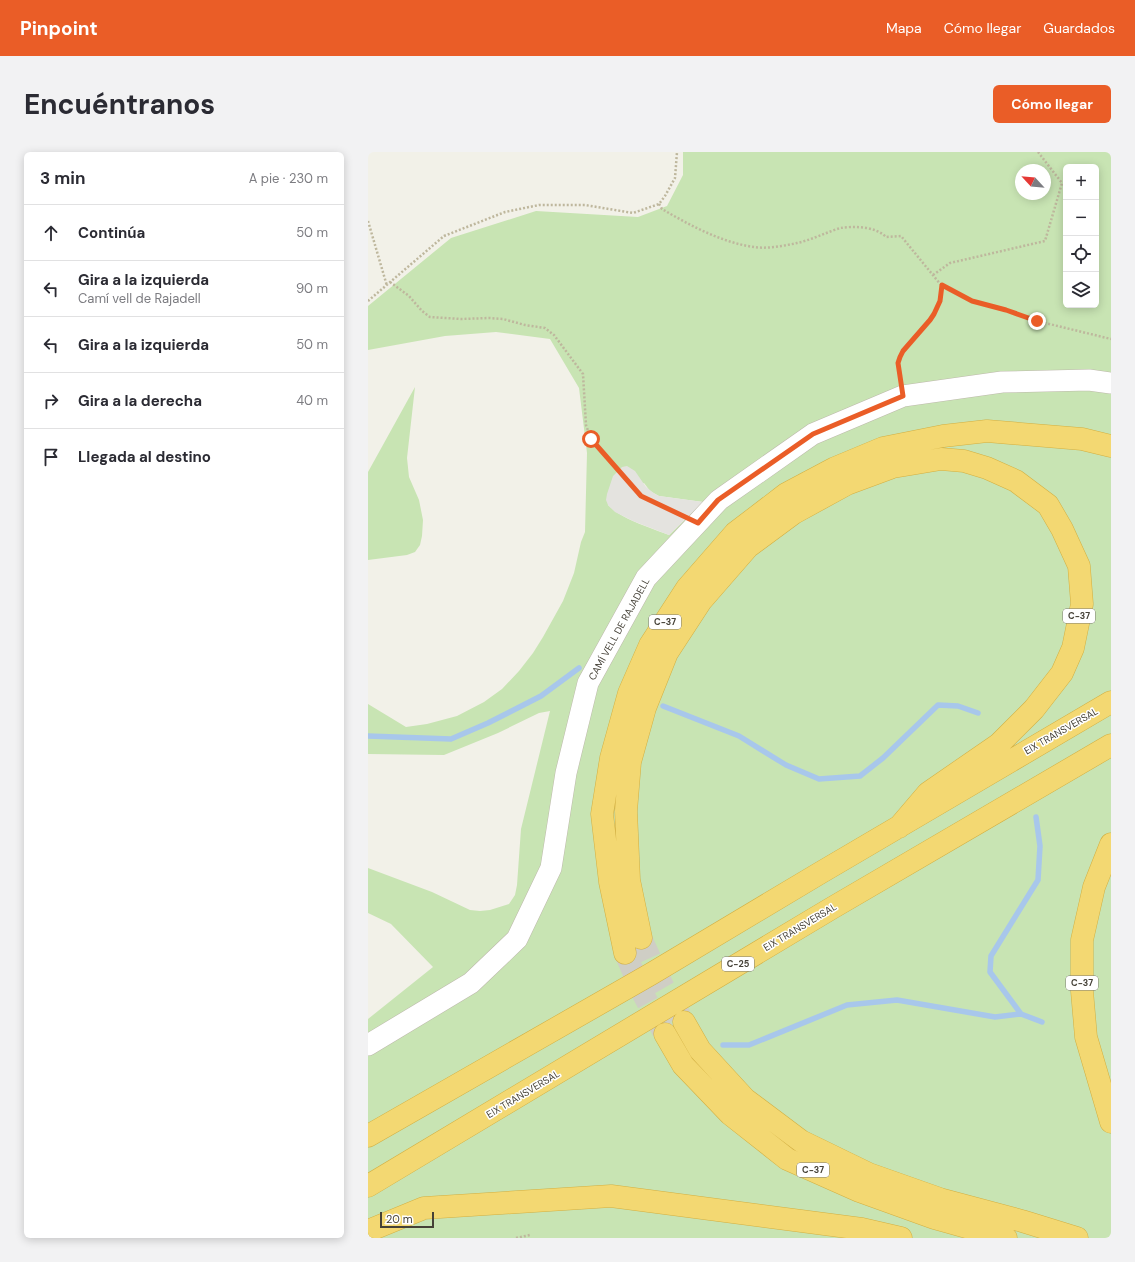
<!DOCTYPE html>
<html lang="es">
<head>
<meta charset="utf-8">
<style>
  body { margin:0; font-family:"DM Sans",sans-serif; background:#f2f2f3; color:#2b2b33 }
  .controls { position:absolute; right:12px; top:12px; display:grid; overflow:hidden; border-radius:6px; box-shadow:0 2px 10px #0003 }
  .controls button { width:36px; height:36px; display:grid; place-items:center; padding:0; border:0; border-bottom:1px solid #e1e1e2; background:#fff; color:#2b2b33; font:20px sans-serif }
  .compass { position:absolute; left:647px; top:12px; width:36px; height:36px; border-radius:50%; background:#fff; box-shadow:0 2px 10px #0003; rotate:296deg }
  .scale { position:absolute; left:12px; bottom:10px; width:54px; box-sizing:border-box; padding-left:4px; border:2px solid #454137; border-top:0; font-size:11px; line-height:14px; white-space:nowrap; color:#454137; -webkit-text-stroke:3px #fff; paint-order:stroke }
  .stop { position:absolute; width:12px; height:12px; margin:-9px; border:3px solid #ea5d27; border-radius:50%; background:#fff }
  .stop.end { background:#ea5d27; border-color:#fff; box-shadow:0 1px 4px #0008 }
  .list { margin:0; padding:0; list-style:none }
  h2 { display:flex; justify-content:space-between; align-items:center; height:52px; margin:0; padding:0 16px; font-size:17px }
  h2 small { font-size:13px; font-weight:400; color:#7c7c81 }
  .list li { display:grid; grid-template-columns:26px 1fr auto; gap:12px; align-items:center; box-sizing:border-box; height:56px; padding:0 16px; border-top:1px solid #e1e1e2 }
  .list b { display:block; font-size:15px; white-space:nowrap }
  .list p { margin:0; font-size:13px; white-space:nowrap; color:#7c7c81 }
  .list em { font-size:13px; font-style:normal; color:#7c7c81 }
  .icon { flex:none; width:22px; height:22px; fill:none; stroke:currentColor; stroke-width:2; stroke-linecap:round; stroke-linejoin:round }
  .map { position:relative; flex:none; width:743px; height:1086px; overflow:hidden; border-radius:6px }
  header { display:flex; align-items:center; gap:24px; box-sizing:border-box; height:56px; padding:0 20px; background:#ea5d27; color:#fff }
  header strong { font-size:19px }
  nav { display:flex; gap:22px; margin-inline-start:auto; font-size:14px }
  .intro { display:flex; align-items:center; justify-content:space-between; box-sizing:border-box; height:96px; padding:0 24px }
  h1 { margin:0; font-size:28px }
  .button { padding:10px 18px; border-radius:6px; background:#ea5d27; color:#fff; font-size:14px; font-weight:700 }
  main { display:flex; gap:24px; padding:0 24px }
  aside { flex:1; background:#fff; border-radius:6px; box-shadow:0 2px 10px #0003 }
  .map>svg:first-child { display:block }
  .green { fill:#c8e4b3; fill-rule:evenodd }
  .parking { fill:#e4e3df }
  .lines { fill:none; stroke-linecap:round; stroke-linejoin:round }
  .stream { stroke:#a8c7eb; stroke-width:5.5 }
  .motorway-tunnel { stroke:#cfcec5; stroke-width:22; stroke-dasharray:22 11; stroke-linecap:butt }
  .minor-casing { stroke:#bdb9ab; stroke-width:22 }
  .motorway-casing { stroke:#d2af42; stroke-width:23 }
  .path { stroke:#beb79d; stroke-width:2.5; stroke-dasharray:2 2; stroke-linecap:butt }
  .minor { stroke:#fff; stroke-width:21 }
  .motorway { stroke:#f3d872; stroke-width:22 }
  .route { stroke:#ea5d27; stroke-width:5 }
  .labels { text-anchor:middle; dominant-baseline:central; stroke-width:3; stroke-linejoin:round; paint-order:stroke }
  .shield { fill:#fff; stroke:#7d7a73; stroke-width:1 }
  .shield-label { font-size:9px; font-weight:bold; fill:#454137 }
  .street-label { font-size:10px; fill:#454137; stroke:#fff }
</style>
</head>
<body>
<header>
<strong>Pinpoint</strong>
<nav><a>Mapa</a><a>Cómo llegar</a><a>Guardados</a></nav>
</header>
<div class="intro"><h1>Encuéntranos</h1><a class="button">Cómo llegar</a></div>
<main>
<aside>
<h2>3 min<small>A pie · 230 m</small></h2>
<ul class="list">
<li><svg class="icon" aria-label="ahead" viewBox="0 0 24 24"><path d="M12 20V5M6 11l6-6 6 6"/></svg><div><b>Continúa</b></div><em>50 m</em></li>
<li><svg class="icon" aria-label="left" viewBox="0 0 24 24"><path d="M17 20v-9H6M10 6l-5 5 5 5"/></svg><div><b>Gira a la izquierda</b><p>Camí vell de Rajadell</p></div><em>90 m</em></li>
<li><svg class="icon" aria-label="left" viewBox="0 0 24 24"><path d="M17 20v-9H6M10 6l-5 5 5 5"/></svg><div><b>Gira a la izquierda</b></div><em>50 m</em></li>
<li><svg class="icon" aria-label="right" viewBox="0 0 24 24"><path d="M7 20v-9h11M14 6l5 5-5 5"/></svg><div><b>Gira a la derecha</b></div><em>40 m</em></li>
<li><svg class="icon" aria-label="arrive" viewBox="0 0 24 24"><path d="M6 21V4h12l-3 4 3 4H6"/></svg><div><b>Llegada al destino</b></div></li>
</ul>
</aside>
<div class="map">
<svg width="743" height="1086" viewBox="0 0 743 1086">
  <rect width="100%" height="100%" fill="#f2f1e8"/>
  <path class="green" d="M315 0H743V1086H0V867L65 815 23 772 0 761V716L64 740 102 758 112 759 122 758 141 752 147 743 149 733 153 677 182 559 171 561 130 581 76 603 0 602V552L38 575 59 572 89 564 116 550 134 537 151 519 165 501 175 485 195 449 206 421 213 390 217 380 219 301 211 236 182 187 128 180 77 184 0 198V154L83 86 168 59 270 65 299 54 315 23ZM698 15H728V153H698ZM653 18H677V42H653ZM276 331 282 339 291 344 335 350 301 383C283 376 253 367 240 353Z
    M47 235 39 306 41 325 51 348 55 368 54 384 52 393 47 400 39 403 0 408V320Z"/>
  <path class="parking" d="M259 314 267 319 278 335 287 342 291 344 335 350 301 383 265 369 247 360 240 353 238 348 239 342 245 324 254 315Z"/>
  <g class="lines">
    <path class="stream" d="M295 554 371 584 418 613 451 627 492 624 515 606 570 553 590 554 610 561
      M0 584 83 587 120 571 173 544 211 516
      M653 862 622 820 623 804 670 728 672 694 668 665
      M355 893H381L479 853 529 848 627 865 653 862 674 870"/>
    <path class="motorway-tunnel" d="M273 786 295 834 314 867
      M257 801 275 842 295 879"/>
    <defs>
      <path id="minor" d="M0 893 103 831 149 787 183 716 198 621 220 531 278 426 351 348 445 282 535 244 634 230 721 228 743 231"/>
      <path id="motorway" d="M743 692 726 735 714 788V839L718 885 743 970
        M273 786 261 728 258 659 262 610 277 556 299 501 333 449 380 395 426 361 479 332 525 315 573 307 596 309 619 316 648 329 680 353 694 377 711 414 714 452 705 496 694 521 666 557 631 592 560 641 531 675
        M257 801 242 730 234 662 243 606 261 541 282 493 319 436 367 381 418 342 467 316 515 296 575 284 619 279 714 287 743 294
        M316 870 332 898 377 947 433 989 501 1022 572 1047 654 1069 709 1086
        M297 882 315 913 362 962 419 1007 491 1039 566 1066 638 1086
        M0 984 283 822 452 721 743 550
        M0 1034 464 756 743 593
        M0 1079 56 1056 243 1044 494 1077 533 1086"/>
    </defs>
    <use href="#minor" class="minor-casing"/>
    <use href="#motorway" class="motorway-casing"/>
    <path class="path" d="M291 52 294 57C321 73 355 91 386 95 400 97 415 94 429 91 443 88 457 81 472 76 486 74 507 74 518 85L533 84 573 133 604 149 638 158 669 169 743 187
      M0 69 19 134
      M565 123 582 111 677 89 694 31 670 0
      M22 130 41 144 54 159 62 165 93 167 121 166 135 167 157 173 177 176 186 183 215 222 218 273 223 287 273 344 311 362
      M0 149 76 84 137 60 171 53H217L265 61 291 52 297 44 307 26 309 0
      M533 224 530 211 531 205 535 199 563 168 566 162 572 149 573 133
      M148 1086 162 1083"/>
    <use href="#minor" class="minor"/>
    <use href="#motorway" class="motorway"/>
  </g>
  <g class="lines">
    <path class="route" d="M223 287 273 344 330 371 350 348 445 282 535 244 530 211 532 205 535 199 562 168 566 162 572 149 574 133 604 149 638 158 669 169"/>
  </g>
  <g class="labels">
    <g class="shield">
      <rect x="695" y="457" width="32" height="14" rx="3"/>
      <rect x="281" y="463" width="32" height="14" rx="3"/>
      <rect x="354" y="805" width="32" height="14" rx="3"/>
      <rect x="698" y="824" width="32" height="14" rx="3"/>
      <rect x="429" y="1011" width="32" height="14" rx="3"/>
    </g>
    <g class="shield-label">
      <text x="711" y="464">C-37</text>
      <text x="297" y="470">C-37</text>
      <text x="370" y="812">C-25</text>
      <text x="714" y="831">C-37</text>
      <text x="445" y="1018">C-37</text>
    </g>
    <g class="street-label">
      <text transform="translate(251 477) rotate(-61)">CAMÍ VELL DE RAJADELL</text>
      <text transform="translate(693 579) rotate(-30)">EIX TRANSVERSAL</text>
      <text transform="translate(432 775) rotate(-31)">EIX TRANSVERSAL</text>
      <text transform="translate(155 942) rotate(-31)">EIX TRANSVERSAL</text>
    </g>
  </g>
</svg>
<div class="controls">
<button>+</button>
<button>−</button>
<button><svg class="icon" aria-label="locate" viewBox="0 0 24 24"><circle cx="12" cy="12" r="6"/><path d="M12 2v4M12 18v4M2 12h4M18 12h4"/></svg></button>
<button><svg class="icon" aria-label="layers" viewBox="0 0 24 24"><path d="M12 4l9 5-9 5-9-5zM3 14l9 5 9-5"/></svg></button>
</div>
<svg class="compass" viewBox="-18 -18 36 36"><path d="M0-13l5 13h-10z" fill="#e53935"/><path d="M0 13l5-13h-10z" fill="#7c7c81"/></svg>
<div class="scale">20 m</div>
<div class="stop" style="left:223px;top:287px"></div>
<div class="stop end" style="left:669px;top:169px"></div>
</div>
</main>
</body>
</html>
